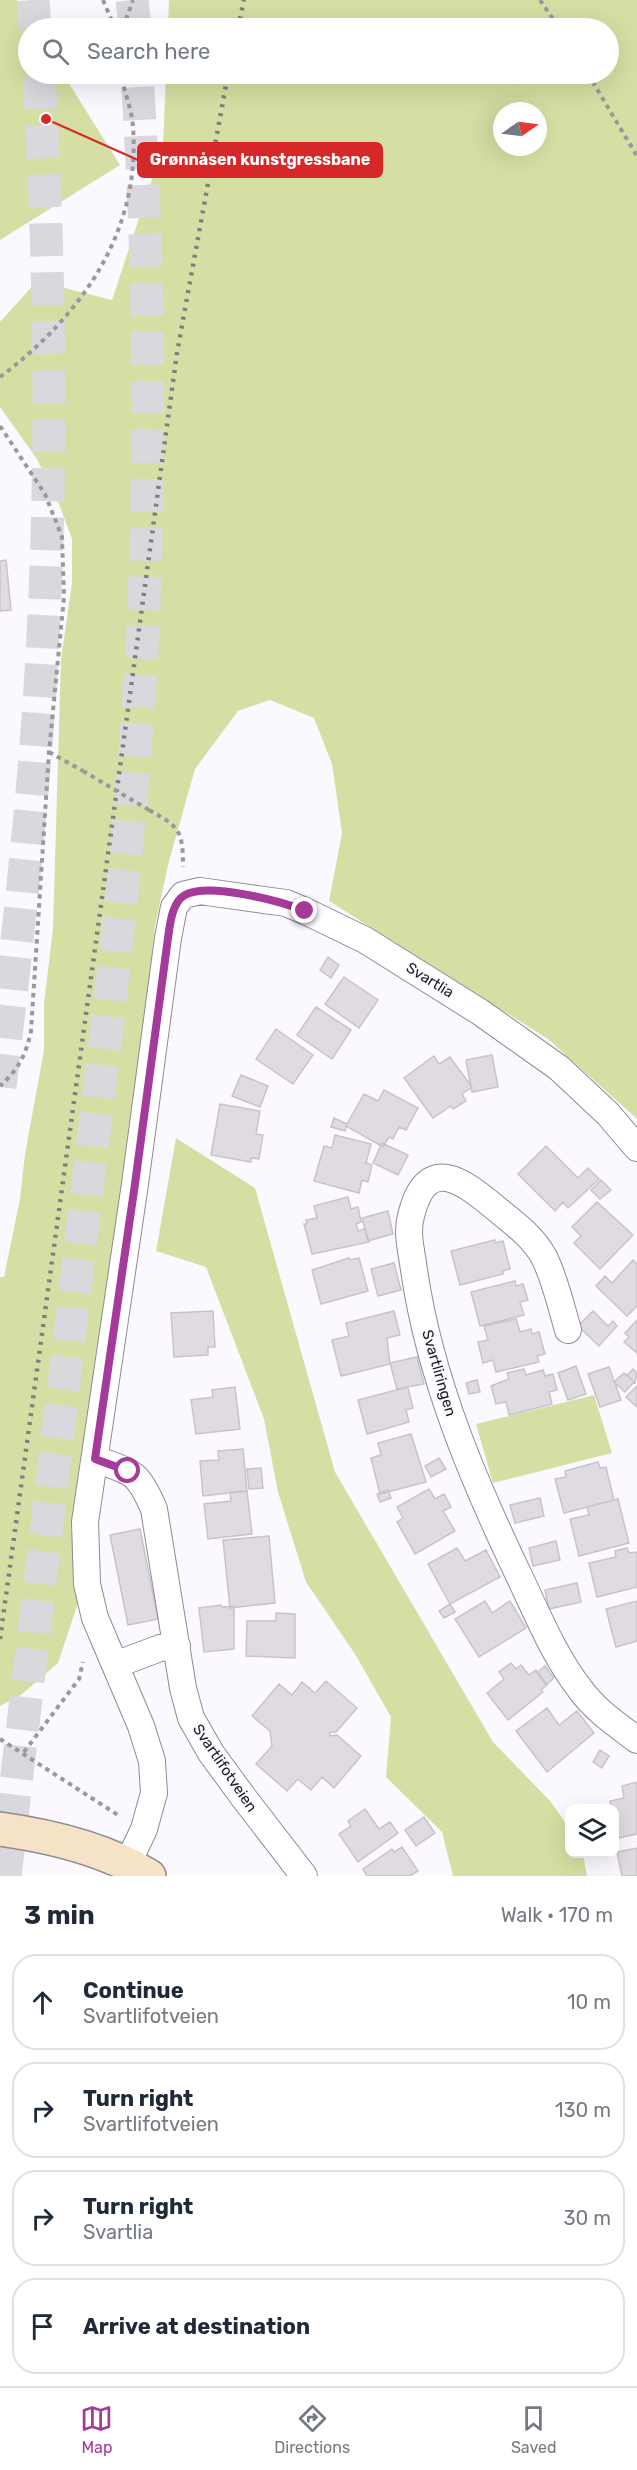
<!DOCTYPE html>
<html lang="en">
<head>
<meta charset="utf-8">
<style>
  body { margin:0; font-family:Rubik,sans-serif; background:#f6f6f7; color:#1f2937 }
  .controls { position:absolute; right:18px; bottom:18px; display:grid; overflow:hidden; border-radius:12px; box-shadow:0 6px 24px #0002 }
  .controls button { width:54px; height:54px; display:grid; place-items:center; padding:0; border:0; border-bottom:2px solid #e0e1e3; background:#fff; color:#1f2937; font:30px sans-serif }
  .compass { position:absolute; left:493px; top:102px; width:54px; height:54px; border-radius:50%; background:#fff; box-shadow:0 6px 24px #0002; rotate:76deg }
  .stop { position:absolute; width:18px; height:18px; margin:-14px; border:4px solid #a53a9a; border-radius:50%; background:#fff }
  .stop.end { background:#a53a9a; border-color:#fff; box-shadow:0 2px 6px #0008 }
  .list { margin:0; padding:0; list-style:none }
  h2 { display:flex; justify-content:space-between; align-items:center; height:78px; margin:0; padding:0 24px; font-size:26px }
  h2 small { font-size:20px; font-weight:400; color:#747a83 }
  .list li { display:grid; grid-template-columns:39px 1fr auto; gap:18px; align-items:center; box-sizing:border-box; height:96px; margin:0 12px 12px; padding:0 12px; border:2px solid #e0e1e3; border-radius:24px }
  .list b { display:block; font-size:22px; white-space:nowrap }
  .list p { margin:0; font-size:20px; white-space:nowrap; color:#747a83 }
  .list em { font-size:20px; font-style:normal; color:#747a83 }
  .icon { flex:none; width:33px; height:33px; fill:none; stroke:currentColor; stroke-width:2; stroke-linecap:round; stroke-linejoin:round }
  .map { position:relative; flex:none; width:637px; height:1876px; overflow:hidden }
  .search { position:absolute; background:#fff; box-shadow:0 6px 24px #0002; left:18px; right:18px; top:18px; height:66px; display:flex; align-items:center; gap:15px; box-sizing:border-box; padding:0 21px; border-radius:33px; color:#747a83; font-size:22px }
  .sheet { height:510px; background:#fff }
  nav { display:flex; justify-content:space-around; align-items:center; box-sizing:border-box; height:84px; border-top:2px solid #e0e1e3; background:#fff; font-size:16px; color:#747a83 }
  nav a { display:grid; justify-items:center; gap:3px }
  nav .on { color:#a53a9a }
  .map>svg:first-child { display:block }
  .green { fill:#d5dfa3; fill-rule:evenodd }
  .building { fill:#e0dbe2; stroke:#c8c3ca; stroke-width:1.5 }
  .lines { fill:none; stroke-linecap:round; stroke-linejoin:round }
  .highway-tunnel { stroke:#dad8dd; stroke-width:33; stroke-dasharray:33 16; stroke-linecap:butt }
  .street-casing { stroke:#8d8a92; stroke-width:28 }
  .secondary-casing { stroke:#8d8a92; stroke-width:36 }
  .path { stroke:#99989c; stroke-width:4; stroke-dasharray:4.5 4.5; stroke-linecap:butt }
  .street { stroke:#fff; stroke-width:26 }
  .secondary { stroke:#f5e2c7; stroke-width:33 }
  .rail { stroke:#7f7d81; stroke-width:4.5; stroke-dasharray:3 6; stroke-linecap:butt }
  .path-bridge { stroke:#99989c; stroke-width:4; stroke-dasharray:4.5 4.5; stroke-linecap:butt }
  .route { stroke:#a53a9a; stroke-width:8 }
  .labels { text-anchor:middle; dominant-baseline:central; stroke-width:4.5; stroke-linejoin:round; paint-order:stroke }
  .street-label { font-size:15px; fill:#1c1b1e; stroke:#fbf9ff }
  .leader { fill:none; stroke:#d62828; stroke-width:2 }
  .callout-dot { fill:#d62828; stroke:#fbf9ff; stroke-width:2 }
  .callout { fill:#d62828; stroke:#d62828; stroke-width:2 }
  .callout-label { font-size:16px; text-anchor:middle; font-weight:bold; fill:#fff }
</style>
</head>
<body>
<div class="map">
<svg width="637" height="1876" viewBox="0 0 637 1876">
  <rect width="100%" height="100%" fill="#fbf9ff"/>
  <path class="green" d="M0 0H17L35 28H28V74H63L120 165 0 240Z
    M169 0H637V1119L548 1039 329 901 342 833 332 764 314 718 270 700 238 711 195 769 168 865 155 926 137 1090 71 1529 79 1600 58 1663 21 1695 0 1706V1277H4L20 1199 25 1154 44 1050V1004L53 928 61 659 72 583V539L59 504 37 459 0 407V322L37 281 112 300 163 146 166 74H608V28H168ZM502 111H538V147H502Z
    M176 1138 255 1188 335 1472 493 1742 551 1802 569 1828 570 1854H583L587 1876H453L442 1832 386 1777 391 1717 355 1654 306 1582 278 1492 264 1419 206 1267 156 1251Z
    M594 1395 612 1453 493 1483 476 1424Z"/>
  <path class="building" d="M6 560 11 610 0 611V561Z
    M328 957 339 965 331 978 320 970Z
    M344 977 378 1000 359 1028 325 1004Z
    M316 1007 351 1030 332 1059 297 1035Z
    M276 1029 313 1055 293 1084 256 1059Z
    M492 1055 498 1087 472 1092 466 1060Z
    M434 1056 439 1064 450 1057 472 1087 462 1094 466 1101 453 1109 451 1106 433 1118 404 1078Z
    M241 1075 268 1086 260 1107 232 1096Z
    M384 1090 418 1108 406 1130 399 1127 393 1139 389 1137 383 1147 346 1126 364 1094 378 1101Z
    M220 1104 260 1111 256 1134 263 1135 259 1159 251 1158V1162L211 1155Z
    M334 1118 347 1124 345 1131 331 1127Z
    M335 1135 371 1144 366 1163 372 1165 368 1182 362 1180 359 1193 314 1181 324 1146 332 1148Z
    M382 1143 408 1155 398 1175 373 1163Z
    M546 1146 578 1178 588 1168 599 1179 568 1208 563 1202 555 1211 518 1174Z
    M601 1180 611 1190 600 1199 591 1190Z
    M348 1197 351 1209 358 1207 361 1222 356 1224 358 1231 365 1229 369 1242 312 1254 304 1224H307L306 1220 317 1218 314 1206Z
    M597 1202 633 1235 600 1269 574 1243 581 1236 572 1227Z
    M388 1211 393 1234 368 1241 362 1218Z
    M495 1240V1243L503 1241 510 1269 503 1271V1274L460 1285 451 1251Z
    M349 1258 350 1260 359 1258 368 1291 321 1304 312 1270Z
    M633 1260 637 1264V1306L627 1316 596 1286 605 1276 612 1283Z
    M394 1263 401 1290 378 1296 371 1269Z
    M515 1281 516 1286 523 1284 528 1300 520 1302 524 1315 480 1326 471 1292Z
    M213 1311 215 1347H208V1355L174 1357 171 1313Z
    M394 1311 400 1335 387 1338 390 1364 341 1376 332 1340 349 1336 346 1323Z
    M593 1311 608 1326 613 1321 617 1326 599 1346 578 1326Z
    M516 1319 520 1332 531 1329 532 1334 539 1332 545 1354 537 1356 539 1362 496 1372 493 1360 483 1363 478 1342 488 1340 484 1326Z
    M637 1320V1353L624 1342 629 1337 625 1333Z
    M417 1357 424 1384 397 1389 390 1363Z
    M576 1366 586 1394 568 1400 558 1373Z
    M609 1367 621 1400 600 1407 588 1374Z
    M524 1369 526 1375 543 1370 545 1376 553 1374 557 1390 549 1392 552 1404 509 1415 506 1402 496 1404 491 1386 509 1379 507 1373Z
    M633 1369 637 1373 635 1383 627 1375Z
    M624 1373 634 1382 625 1392 614 1382Z
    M477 1380 480 1392 469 1394 466 1383Z
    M637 1386V1407L626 1397Z
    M235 1387 240 1429 196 1434 191 1400 213 1397 212 1390Z
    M404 1388H408L413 1408 406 1410 409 1422 367 1434 358 1400Z
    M411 1434 426 1482 380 1494 371 1458 381 1455 378 1443Z
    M243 1449 247 1491 203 1496 200 1461 219 1460 218 1451Z
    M439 1458 446 1469 431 1477 425 1466Z
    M598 1462 600 1468 606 1467 614 1500 564 1513 555 1479 566 1477 565 1471Z
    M261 1468 263 1488 249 1489 247 1469Z
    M429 1489 435 1499 444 1494 451 1507 443 1511 455 1531 415 1554 397 1522 403 1518 397 1507Z
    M388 1490 391 1498 380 1502 377 1494Z
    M247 1491 252 1534 208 1539 204 1504 231 1501 230 1492Z
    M540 1498 544 1516 515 1523 510 1505Z
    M618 1499 629 1543 579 1556 570 1519 589 1515 587 1507Z
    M140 1529 158 1619 128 1625 110 1535Z
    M269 1536 275 1603 230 1608 223 1540Z
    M556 1541 560 1560 533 1566 529 1548Z
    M457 1548 465 1561 486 1550 500 1577 450 1604 428 1564Z
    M627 1548 629 1553 637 1552V1587L597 1597 589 1563 616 1557 615 1551Z
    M577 1583 581 1602 549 1609 545 1590Z
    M485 1601 492 1613 510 1601 526 1628 479 1657 455 1619Z
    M637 1601V1641L616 1647 606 1609Z
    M450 1604 455 1612 444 1618 439 1611Z
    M221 1605 222 1607 234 1606V1649L204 1652 199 1608Z
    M276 1613 295 1614V1658L246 1656 247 1621H276Z
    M511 1663 516 1669 521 1665 529 1675 536 1670 547 1685 541 1690 543 1692 508 1720 487 1693 504 1679 499 1672Z
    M545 1666 554 1678 546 1685 537 1673Z
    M326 1681 357 1708 336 1732H330V1736L337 1735 361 1756 334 1788 322 1777 311 1790 298 1779 287 1791 256 1764 272 1746 270 1731 252 1716 279 1684 292 1695 302 1682 315 1693Z
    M547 1708 559 1725 577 1711 594 1733 547 1772 516 1731Z
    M600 1750 609 1756 602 1768 593 1762Z
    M637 1782V1834L618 1838 614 1808H611L610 1801 624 1798 622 1786Z
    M365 1809 379 1829 390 1822 398 1833 358 1862 339 1834 351 1826 348 1821Z
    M424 1817 435 1833 416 1846 405 1830Z
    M402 1847 418 1871 410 1876H367L363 1869 392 1849 394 1852Z
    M637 1848V1876H622L617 1852Z"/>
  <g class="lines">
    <path class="highway-tunnel" d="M33 0 35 28
      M132 0 135 28
      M0 1087C17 944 34 800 42 655 53 461 50 267 39 74
      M5 1876C32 1647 60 1418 87 1189 110 1003 134 816 143 628 151 443 149 258 137 74"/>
    <defs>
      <path id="street" d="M568 1330C561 1306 555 1279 544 1257 534 1239 519 1227 504 1215 471 1188 428 1146 411 1216 406 1233 412 1253 414 1270 430 1380 474 1482 522 1582 539 1618 555 1657 580 1689 595 1710 616 1724 637 1740
        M95 1459C133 1473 137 1470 154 1509L183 1688 191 1718 211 1753 244 1798 304 1876
        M115 1665 160 1648 177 1646
        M128 1863 144 1829 154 1793 152 1761 141 1726 95 1618 87 1584 85 1522 135 1184 168 938 174 907 183 895 200 891 286 903 305 911 365 940 480 1012 559 1068 608 1114 637 1148"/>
      <path id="secondary" d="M0 1829C51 1836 105 1849 149 1876"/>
    </defs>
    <use href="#street" class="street-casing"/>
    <use href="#secondary" class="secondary-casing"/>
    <path class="path" d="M103 0 115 28
      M540 0 559 28
      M123 28 133 0
      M588 74 637 156
      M0 377C81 316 141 232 133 127 132 109 124 90 120 74
      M0 426 45 494 62 537 64 597 49 752 31 1031C26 1055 18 1070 0 1086
      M49 752 83 771
      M149 810C180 827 183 831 183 867
      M0 1739 121 1817
      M24 1752 79 1679 83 1662"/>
    <use href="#street" class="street"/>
    <use href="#secondary" class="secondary"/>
    <path class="rail" d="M238 28 244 0
      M0 1639 177 353 228 74"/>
    <path class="path-bridge" d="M83 771 149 810"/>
  </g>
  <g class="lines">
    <path class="route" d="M128 1471 95 1459 135 1184 168 938C170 924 172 902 185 895 209 882 280 901 305 911"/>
  </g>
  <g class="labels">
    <g class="street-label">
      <text transform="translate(430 980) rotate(32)">Svartlia</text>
      <text transform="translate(439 1373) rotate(74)">Svartliringen</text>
      <text transform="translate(225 1768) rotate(56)">Svartlifotveien</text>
    </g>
  </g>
  <path class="leader" d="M46 119L138 160"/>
  <circle class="callout-dot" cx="46" cy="119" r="6"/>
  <rect class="callout" x="138" y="143" width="244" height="34" rx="6"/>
  <g class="callout-label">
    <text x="260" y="165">Grønnåsen kunstgressbane</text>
  </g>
</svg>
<div class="controls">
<button><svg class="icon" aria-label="layers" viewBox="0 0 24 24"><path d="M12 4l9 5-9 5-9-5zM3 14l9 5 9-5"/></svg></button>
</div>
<svg class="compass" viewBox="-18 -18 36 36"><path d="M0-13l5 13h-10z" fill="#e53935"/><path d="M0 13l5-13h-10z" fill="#747a83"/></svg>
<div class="stop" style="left:128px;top:1471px"></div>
<div class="stop end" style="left:305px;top:911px"></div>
<div class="search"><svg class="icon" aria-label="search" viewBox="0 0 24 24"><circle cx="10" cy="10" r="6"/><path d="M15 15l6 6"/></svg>Search here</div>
</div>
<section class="sheet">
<h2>3 min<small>Walk · 170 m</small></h2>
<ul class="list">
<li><svg class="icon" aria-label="ahead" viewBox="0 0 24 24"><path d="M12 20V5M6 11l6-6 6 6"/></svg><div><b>Continue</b><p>Svartlifotveien</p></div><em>10 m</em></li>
<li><svg class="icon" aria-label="right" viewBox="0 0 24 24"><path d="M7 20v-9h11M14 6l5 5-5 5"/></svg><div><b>Turn right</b><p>Svartlifotveien</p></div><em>130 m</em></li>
<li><svg class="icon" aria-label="right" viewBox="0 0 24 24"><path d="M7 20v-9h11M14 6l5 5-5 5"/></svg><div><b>Turn right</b><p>Svartlia</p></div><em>30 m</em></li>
<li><svg class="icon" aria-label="arrive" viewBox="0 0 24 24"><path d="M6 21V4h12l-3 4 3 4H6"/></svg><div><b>Arrive at destination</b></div></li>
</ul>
</section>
<nav>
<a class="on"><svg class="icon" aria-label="map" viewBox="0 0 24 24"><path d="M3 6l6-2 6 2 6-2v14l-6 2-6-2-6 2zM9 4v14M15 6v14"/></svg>Map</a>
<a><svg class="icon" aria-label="directions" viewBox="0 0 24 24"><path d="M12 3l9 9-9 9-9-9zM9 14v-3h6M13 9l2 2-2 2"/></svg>Directions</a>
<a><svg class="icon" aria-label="saved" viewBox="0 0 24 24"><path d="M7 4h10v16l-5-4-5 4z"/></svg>Saved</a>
</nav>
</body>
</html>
